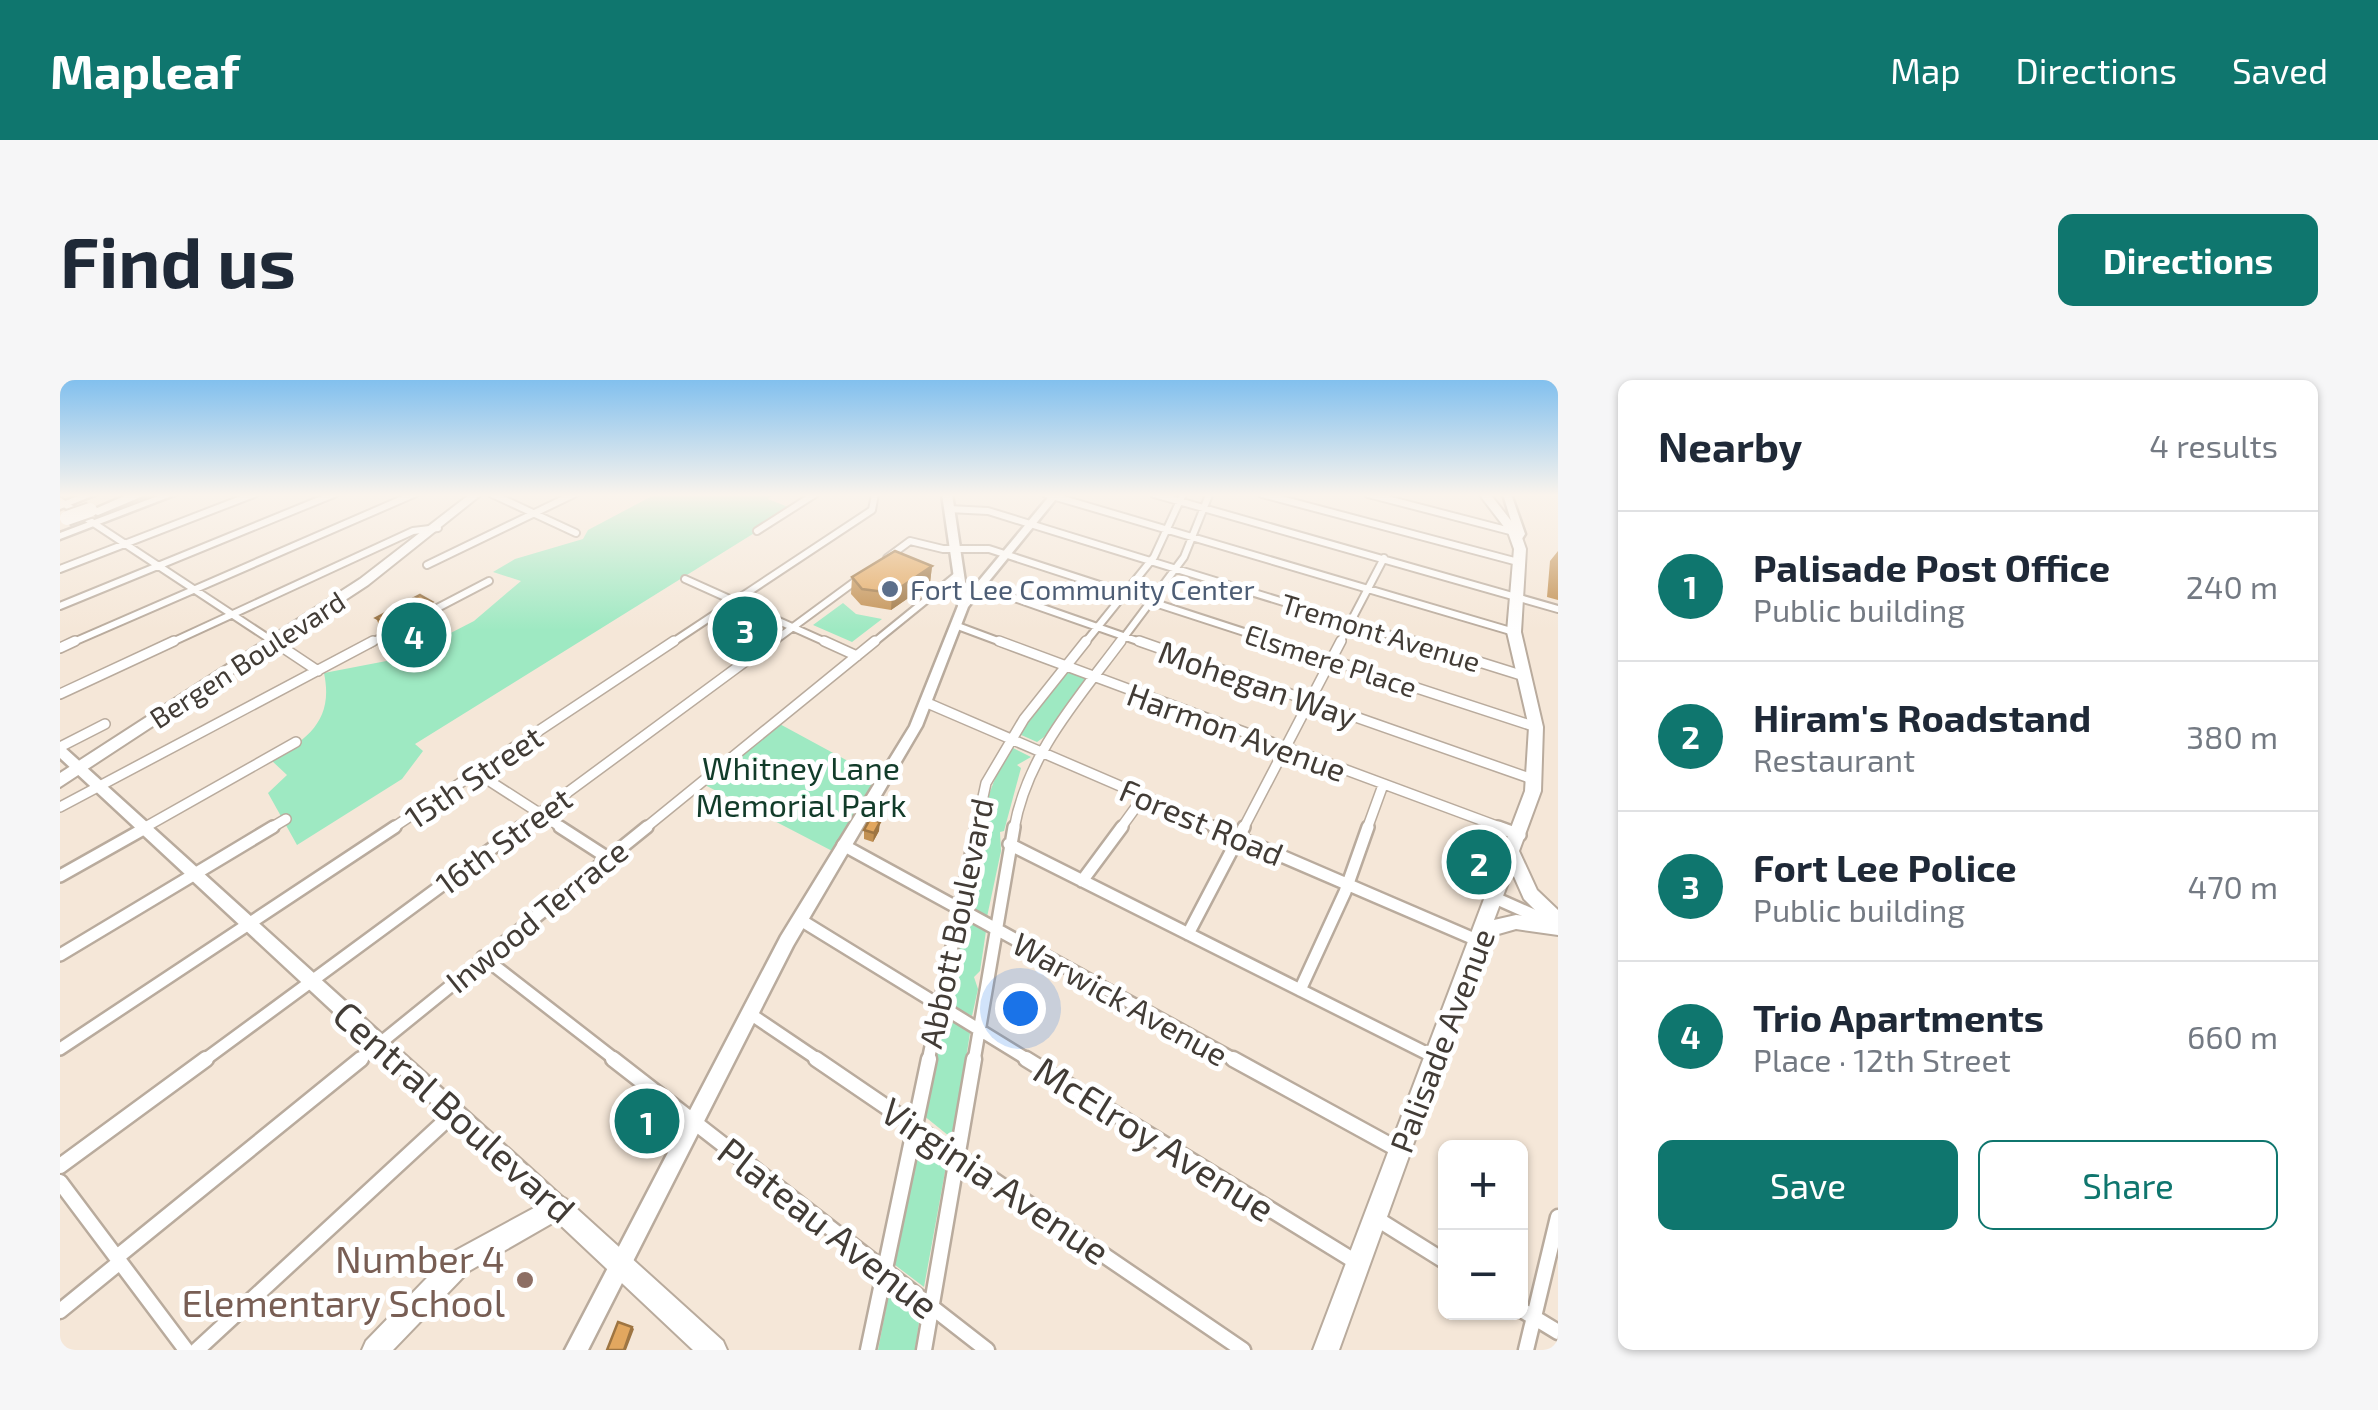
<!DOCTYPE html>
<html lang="en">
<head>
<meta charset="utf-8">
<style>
  body { margin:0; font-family:"Exo 2",sans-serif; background:#f6f6f7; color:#1f2937 }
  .controls { position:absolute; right:30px; bottom:30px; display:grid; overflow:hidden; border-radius:15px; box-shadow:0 2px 8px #0004 }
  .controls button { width:90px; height:90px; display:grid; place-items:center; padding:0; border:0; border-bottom:2px solid #e0e1e3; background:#fff; color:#1f2937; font:50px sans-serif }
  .you { position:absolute; left:960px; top:628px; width:35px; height:35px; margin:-25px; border:8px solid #fff; border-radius:50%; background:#1a73e8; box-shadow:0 0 0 15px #1a73e833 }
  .badge { display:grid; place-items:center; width:65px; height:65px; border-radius:50%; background:#0f766e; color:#fff; font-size:32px; font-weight:700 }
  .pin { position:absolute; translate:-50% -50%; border:5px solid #fff; box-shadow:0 2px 10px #0006 }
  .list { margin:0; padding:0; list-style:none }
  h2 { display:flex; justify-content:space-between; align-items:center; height:130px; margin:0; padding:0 40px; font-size:42px }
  h2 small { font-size:32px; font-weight:400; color:#747a83 }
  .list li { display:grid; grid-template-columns:65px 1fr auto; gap:30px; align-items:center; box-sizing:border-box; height:150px; padding:0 40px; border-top:2px solid #e0e1e3 }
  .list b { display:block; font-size:38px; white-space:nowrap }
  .list p { margin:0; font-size:32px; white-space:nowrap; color:#747a83 }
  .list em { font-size:32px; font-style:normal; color:#747a83 }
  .actions { display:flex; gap:20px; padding:30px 40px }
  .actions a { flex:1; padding:22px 0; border:2px solid #0f766e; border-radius:15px; text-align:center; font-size:35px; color:#0f766e }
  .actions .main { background:#0f766e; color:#fff }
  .map { position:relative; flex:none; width:1498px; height:970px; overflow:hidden; border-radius:15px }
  header { display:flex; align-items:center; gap:60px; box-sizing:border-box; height:140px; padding:0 50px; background:#0f766e; color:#fff }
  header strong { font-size:48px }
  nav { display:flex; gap:55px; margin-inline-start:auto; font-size:35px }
  .intro { display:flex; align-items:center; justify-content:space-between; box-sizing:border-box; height:240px; padding:0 60px }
  h1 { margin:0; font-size:70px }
  .button { padding:25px 45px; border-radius:15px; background:#0f766e; color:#fff; font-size:35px; font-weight:700 }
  main { display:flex; gap:60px; padding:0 60px }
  aside { flex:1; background:#fff; border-radius:15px; box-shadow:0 2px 8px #0004 }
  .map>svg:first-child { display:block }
  .green { fill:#9ee9c2 }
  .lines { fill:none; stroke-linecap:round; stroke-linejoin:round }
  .minor-far3-casing { stroke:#b9ab9d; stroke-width:10 }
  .minor-far2-casing { stroke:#b9ab9d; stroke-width:12 }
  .minor-far1-casing { stroke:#b9ab9d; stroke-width:16 }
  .minor-casing { stroke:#b9ab9d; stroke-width:19 }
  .tertiary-casing { stroke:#b9ab9d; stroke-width:5 }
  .secondary-casing { stroke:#b9ab9d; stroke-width:5 }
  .primary-casing { stroke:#b9ab9d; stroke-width:4 }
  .motorway-casing { stroke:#b9ab9d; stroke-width:5 }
  .minor-far3 { stroke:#fff; stroke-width:6 }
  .minor-far2 { stroke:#fff; stroke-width:9 }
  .minor-far1 { stroke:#fff; stroke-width:11 }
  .minor { stroke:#fff; stroke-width:14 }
  .tertiary { fill:#fff; fill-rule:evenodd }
  .secondary { fill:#fff; fill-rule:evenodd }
  .primary { fill:#fff; fill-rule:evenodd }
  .motorway { fill:#fff; fill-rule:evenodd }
  .motorway-bridge-casing { stroke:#b9ab9d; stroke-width:18; stroke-linecap:butt }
  .motorway-bridge { stroke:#fff; stroke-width:14 }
  .wall { fill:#c29052 }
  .shaded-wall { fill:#9e7542 }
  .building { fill:#e2a75f; stroke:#9e7542; stroke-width:2.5 }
  .service-dot { fill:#5c6f8a; stroke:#fff; stroke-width:4 }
  .education-dot { fill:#8d6e63; stroke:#fff; stroke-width:4 }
  .labels { text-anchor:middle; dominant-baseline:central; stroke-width:10; stroke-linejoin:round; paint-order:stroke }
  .far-service-label { font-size:28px; fill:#4e5e75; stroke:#fff; text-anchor:start }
  .far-street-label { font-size:28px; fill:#423c36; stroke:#fff }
  .street-label { font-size:32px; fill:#423c36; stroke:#fff }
  .park-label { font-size:32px; fill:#123c2a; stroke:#fff }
  .near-street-label { font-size:38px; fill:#423c36; stroke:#fff }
  .near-education-label { font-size:38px; fill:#785e54; stroke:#fff; text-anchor:end }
</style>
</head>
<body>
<header>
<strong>Mapleaf</strong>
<nav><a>Map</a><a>Directions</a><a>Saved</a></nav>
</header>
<div class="intro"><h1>Find us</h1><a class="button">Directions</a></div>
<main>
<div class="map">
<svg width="1498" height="970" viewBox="0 0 1498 970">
  <rect width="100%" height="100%" fill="#f5e7d8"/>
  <path class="green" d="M596 114H712L708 119 733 129 355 364 363 371 342 399 237 465 208 413 227 395 211 380C248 359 274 340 264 293L342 278 414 241 461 201 433 192 455 179 523 159 528 150Z
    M783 223 796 234 822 239 792 262 753 245Z
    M1007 291 1027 299 984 357 977 362 959 354Z
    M716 342 823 400 778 474 641 403Z
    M953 368 971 377 957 385 961 388 944 451 940 452 941 471 927 537 906 526 907 509 913 506C909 479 929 393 953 368Z
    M904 537 926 551 920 591 914 597 918 609 912 636 886 622Z
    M885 637 910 653 895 748 889 756 863 735Z
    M860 760 887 781 864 907 835 885Z
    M830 907 861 929 855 970H818Z"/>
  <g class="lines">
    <defs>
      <path id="minor-far3" d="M432 114 516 153
        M986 114 1454 252
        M1094 114 1498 229
        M1202 114 1458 182
        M1308 114 1454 152
        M0 121 217 264
        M889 129 928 131 1360 264
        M697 151 755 114
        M827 178 850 161 883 169H929L1221 264
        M367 185 514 114
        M0 189 194 114
        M625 199 770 264
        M920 206 1086 264
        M0 226 274 114
        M364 235 429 201
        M895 245 946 264
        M9 264 354 114
        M108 264 353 151 378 148
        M309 264 335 250
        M610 264 812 130 815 114
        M710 264 801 197
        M812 264 897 195
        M1024 264 1094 177 1123 114
        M1059 264 1124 177 1149 115
        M1279 264 1324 178"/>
      <path id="minor-far2" d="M213 261 258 291
        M764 261 797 276
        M939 261 1445 449
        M1079 261 1475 400
        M1213 261 1476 347
        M1352 261 1464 296
        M0 268 15 261
        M0 314 114 261
        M865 322 1160 449
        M0 367 45 344
        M417 393 504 449
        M0 427 313 261
        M82 449 236 362
        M209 449 226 439
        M331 449 614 261
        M458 449 713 261
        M584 449 815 261
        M916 449 926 403 964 339 1026 261
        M954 449C967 375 1017 320 1061 261
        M1060 449 1084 416
        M1183 449 1281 261
        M1307 449 1323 405"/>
      <path id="minor-far1" d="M500 447 548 478
        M1154 447 1419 561
        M1438 447 1460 455
        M949 464 1374 677
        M783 465 1177 681
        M0 496 87 447
        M1022 501 1062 447
        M1435 518 1498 546
        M739 539 970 681
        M1128 554 1184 447
        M0 575 213 447
        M423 577 557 681
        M1240 610 1285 512 1308 447
        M689 633 760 681
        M0 669 335 447
        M143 681 461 447
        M298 681 587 447
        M868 681 917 447
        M914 681 954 447"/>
      <path id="minor" d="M553 679 927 970
        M756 679 1183 970
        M966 679 1296 882
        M1173 679 1339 770
        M0 786 146 679
        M0 802 126 970
        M1314 837 1386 882
        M57 877 301 679
        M1460 929 1498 952
        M0 931 60 882
        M137 970 394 733
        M808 970 869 679
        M864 970 914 679
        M1466 970 1498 837"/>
      <path id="tertiary" d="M1443 114H1451L1465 154 1460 162 1452 160 1455 154Z"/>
      <path id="secondary" d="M23 114H37L0 129V123Z
        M103 114H117L0 159V153Z
        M882 114H892L907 215 991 114H1000L908 227 862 346 733 566 528 970H505L721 556 850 346 898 226Z
        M0 367 5 368 505 820 508 827 505 834 498 837 491 834 0 378Z"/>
      <path id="primary" d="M410 114H422L308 205 0 407V393L300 199Z
        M1419 114H1430L1460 152 1466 169 1461 252 1483 347 1481 411 1459 471 1477 510 1498 530V555L1456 549 1428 557 1279 970H1253L1465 411 1469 347 1447 252 1454 169 1448 152ZM1452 492 1464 519 1483 538 1456 535 1434 540Z
        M498 815 506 819 663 961 667 970H633L496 841 409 891 333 970H302L306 961 391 873Z"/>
      <path id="motorway" d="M69 114H88L38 135 28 132Z"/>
    </defs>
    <use href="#minor-far3" class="minor-far3-casing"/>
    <use href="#minor-far2" class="minor-far2-casing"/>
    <use href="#minor-far1" class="minor-far1-casing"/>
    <use href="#minor" class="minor-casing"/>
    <use href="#tertiary" class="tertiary-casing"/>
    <use href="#secondary" class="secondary-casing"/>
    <use href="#primary" class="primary-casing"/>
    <use href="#motorway" class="motorway-casing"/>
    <use href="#minor-far3" class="minor-far3"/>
    <use href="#minor-far2" class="minor-far2"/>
    <use href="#minor-far1" class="minor-far1"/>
    <use href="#minor" class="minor"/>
    <use href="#tertiary" class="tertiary"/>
    <use href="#secondary" class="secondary"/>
    <use href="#primary" class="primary"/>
    <use href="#motorway" class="motorway"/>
    <defs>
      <path id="motorway-bridge" d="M7 138 30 130"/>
    </defs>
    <use href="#motorway-bridge" class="motorway-bridge-casing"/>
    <use href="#motorway-bridge" class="motorway-bridge"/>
  </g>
  <path class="wall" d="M1498 171V220L1487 217 1490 181Z
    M872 186 870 203 831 230 801 225 791 214 792 197Z
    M316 238 381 247 339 270 327 263Z
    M804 450 819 451 813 462 804 459Z
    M561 725 605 736 609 747 596 760 565 735Z"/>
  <path class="shaded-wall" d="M872 186 870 203 831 230 832 213Z
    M372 222 381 247 339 270 328 244Z
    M820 442 819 451 813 462 814 453Z
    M605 736 609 747 596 760 593 750Z
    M572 947 574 949 566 970H564Z"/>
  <path class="building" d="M835 171 872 186 832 213 802 209 792 197Z
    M360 215 372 222 328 244 316 238Z
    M810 439 820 442 814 453 804 450Z
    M579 715 605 736 593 750 561 725Z
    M558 942 572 947 564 970H547Z"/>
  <linearGradient id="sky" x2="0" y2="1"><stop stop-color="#82c0ee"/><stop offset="0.46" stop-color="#faf4ed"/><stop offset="1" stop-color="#faf4ed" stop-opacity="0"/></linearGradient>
  <rect width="1498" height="250" fill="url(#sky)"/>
  <circle class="service-dot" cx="830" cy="209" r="10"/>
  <circle class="education-dot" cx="465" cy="900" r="10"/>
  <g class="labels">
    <g class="far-service-label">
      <text x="850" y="209">Fort Lee Community Center</text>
    </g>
    <g class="far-street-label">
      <text transform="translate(1321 252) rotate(17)">Tremont Avenue</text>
      <text transform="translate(187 279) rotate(-33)">Bergen Boulevard</text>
      <text transform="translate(1271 280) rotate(18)">Elsmere Place</text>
    </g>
    <g class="street-label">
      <text transform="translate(1198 303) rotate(19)">Mohegan Way</text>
      <text transform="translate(1177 351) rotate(20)">Harmon Avenue</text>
      <text transform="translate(413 396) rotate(-34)">15th Street</text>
      <text transform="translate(1142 441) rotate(23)">Forest Road</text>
      <text transform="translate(443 460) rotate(-36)">16th Street</text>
      <text transform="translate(476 535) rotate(-39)">Inwood Terrace</text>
      <text transform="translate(895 543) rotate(-78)">Abbott Boulevard</text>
      <text transform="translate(1061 618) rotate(29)">Warwick Avenue</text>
      <text transform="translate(1381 660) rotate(-69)">Palisade Avenue</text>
    </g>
    <g class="park-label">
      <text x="741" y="387">Whitney Lane<tspan x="741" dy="37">Memorial Park</tspan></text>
    </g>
    <g class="near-street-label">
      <text transform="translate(395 731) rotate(42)">Central Boulevard</text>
      <text transform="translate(1095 758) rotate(32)">McElroy Avenue</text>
      <text transform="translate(936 800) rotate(34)">Virginia Avenue</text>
      <text transform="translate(769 847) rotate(38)">Plateau Avenue</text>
    </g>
    <g class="near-education-label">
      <text x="445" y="878">Number 4<tspan x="445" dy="44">Elementary School</tspan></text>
    </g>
  </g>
</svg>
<div class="controls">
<button>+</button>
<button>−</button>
</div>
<div class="you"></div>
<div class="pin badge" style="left:587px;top:741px">1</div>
<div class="pin badge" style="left:1419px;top:482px">2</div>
<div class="pin badge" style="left:685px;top:249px">3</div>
<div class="pin badge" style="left:354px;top:255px">4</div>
</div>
<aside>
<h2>Nearby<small>4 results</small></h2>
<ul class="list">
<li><span class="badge">1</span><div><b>Palisade Post Office</b><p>Public building</p></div><em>240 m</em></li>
<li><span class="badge">2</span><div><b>Hiram's Roadstand</b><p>Restaurant</p></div><em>380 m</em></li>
<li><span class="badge">3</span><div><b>Fort Lee Police</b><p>Public building</p></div><em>470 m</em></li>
<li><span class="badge">4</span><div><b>Trio Apartments</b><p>Place · 12th Street</p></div><em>660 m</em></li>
</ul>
<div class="actions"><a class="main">Save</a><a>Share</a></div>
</aside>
</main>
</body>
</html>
